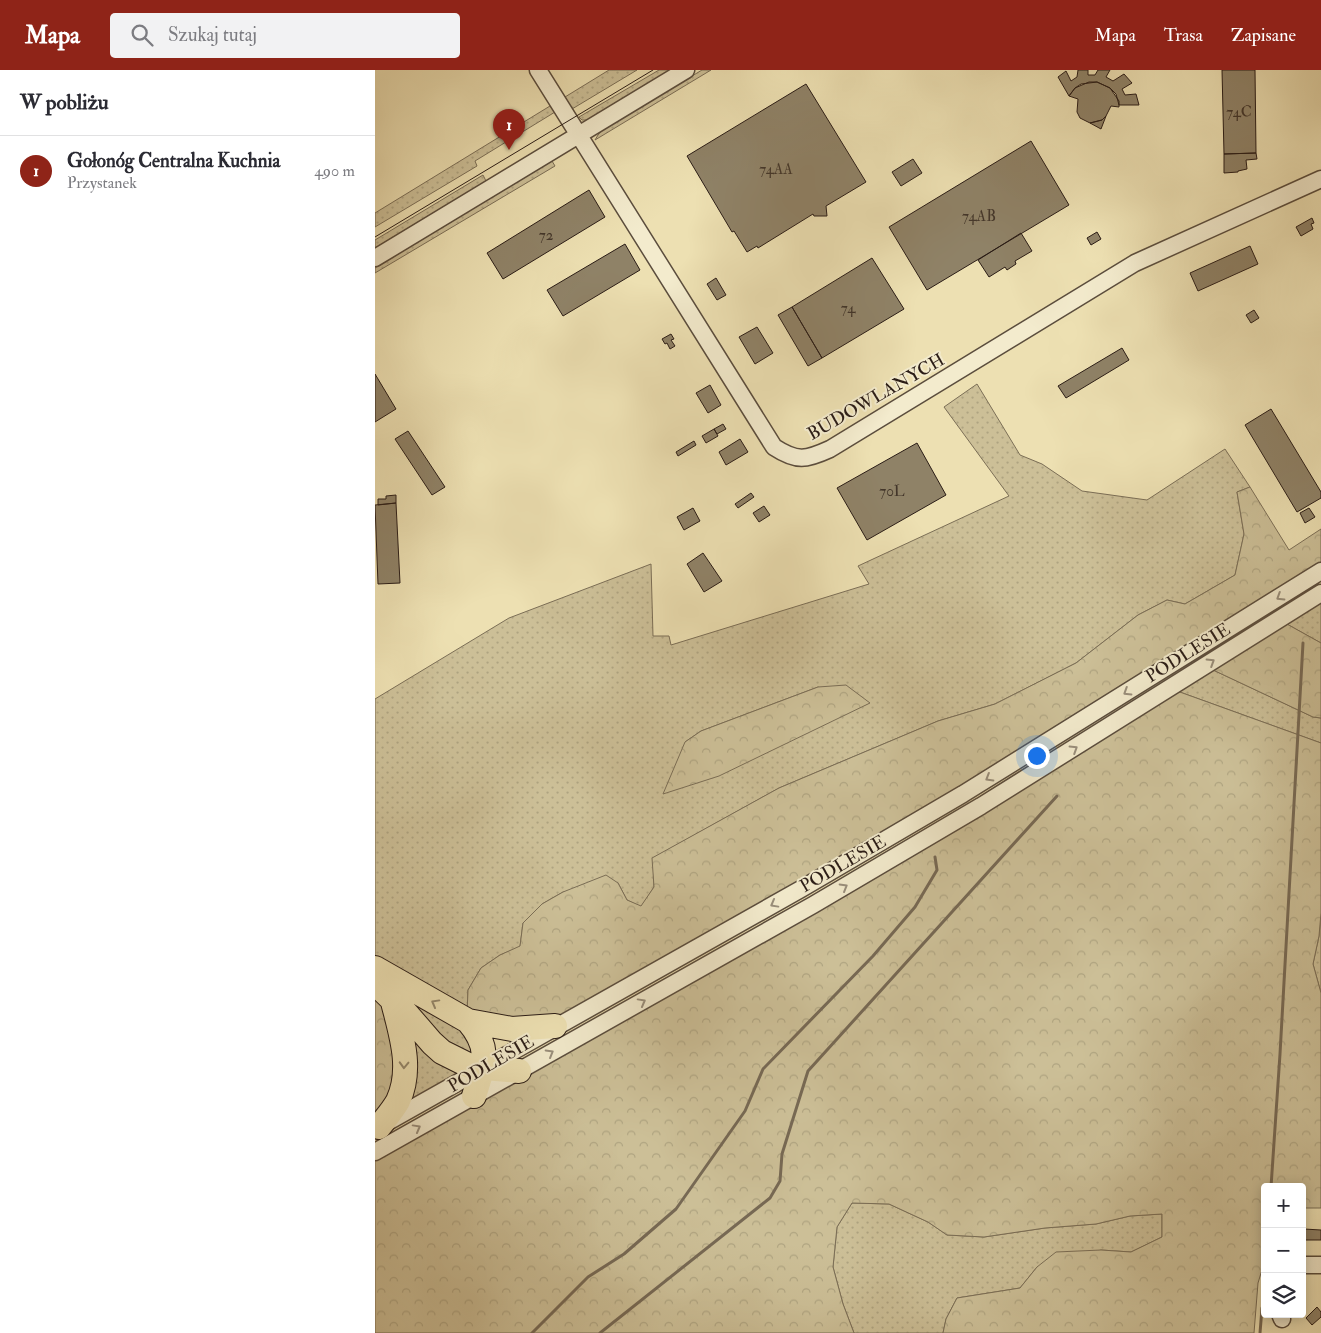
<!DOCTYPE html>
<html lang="pl">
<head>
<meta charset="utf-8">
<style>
  body { margin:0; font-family:"IM FELL Double Pica",serif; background:#f2f2f3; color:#2b2b33 }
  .controls { position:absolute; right:15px; bottom:15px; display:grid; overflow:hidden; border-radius:5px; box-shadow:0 2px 12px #0003 }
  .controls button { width:45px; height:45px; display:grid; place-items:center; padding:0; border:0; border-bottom:1px solid #e1e1e2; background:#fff; color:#2b2b33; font:25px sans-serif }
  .you { position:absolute; left:661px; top:685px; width:18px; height:18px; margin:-12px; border:4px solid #fff; border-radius:50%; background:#1a73e8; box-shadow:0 0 0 8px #1a73e833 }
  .badge { display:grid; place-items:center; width:32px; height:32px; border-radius:50%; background:#8f2418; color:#fff; font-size:16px; font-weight:700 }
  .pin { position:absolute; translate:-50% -41px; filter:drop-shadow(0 1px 2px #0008) }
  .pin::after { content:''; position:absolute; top:26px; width:18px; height:15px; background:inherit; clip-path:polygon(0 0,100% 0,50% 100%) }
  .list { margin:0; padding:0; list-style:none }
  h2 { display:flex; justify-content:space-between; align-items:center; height:65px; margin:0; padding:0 20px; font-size:21px }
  h2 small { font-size:16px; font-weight:400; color:#7c7c81 }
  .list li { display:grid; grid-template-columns:32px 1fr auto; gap:15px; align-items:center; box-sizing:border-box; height:70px; padding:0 20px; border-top:1px solid #e1e1e2 }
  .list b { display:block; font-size:19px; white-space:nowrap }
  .list p { margin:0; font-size:16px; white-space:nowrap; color:#7c7c81 }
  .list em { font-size:16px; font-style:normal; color:#7c7c81 }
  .icon { flex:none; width:28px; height:28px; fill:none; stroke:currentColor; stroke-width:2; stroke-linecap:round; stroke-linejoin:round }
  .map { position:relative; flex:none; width:946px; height:1263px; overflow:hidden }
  header { display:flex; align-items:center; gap:30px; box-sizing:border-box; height:70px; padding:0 25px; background:#8f2418; color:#fff }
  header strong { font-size:24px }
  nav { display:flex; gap:28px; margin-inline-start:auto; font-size:18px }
  .search { width:350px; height:45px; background:#f2f2f3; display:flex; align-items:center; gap:12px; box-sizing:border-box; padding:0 18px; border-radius:5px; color:#7c7c81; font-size:19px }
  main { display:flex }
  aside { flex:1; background:#fff }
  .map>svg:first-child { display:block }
  .grass { fill:url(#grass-dots); stroke:#7b6e56; fill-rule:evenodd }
  .forest { fill:url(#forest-crowns); stroke:#7b6e56 }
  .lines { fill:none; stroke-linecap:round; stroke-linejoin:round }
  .stream { stroke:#776954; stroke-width:3 }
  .building { fill:#8f8267; stroke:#2a1c16 }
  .minor-casing { stroke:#5b4d3d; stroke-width:19 }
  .highway-casing { stroke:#2a1c16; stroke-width:26 }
  .minor { stroke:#f3ebcd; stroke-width:16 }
  .highway { stroke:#ede0b2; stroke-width:24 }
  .tram { stroke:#2a1c16; stroke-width:1 }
  .oneway { stroke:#998e7b }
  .oneway2 { stroke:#95886c }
  .labels { text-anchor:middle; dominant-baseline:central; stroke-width:4; stroke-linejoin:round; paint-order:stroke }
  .number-label { font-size:15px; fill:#43362a }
  .street-label { font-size:18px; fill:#2a1c16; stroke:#f3ebcd }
</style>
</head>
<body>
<header>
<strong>Mapa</strong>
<div class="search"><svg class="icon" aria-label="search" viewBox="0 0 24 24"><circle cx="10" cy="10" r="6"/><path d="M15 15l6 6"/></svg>Szukaj tutaj</div>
<nav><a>Mapa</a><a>Trasa</a><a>Zapisane</a></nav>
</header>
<main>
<aside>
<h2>W pobliżu<small></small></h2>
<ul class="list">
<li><span class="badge">1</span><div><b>Gołonóg Centralna Kuchnia</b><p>Przystanek</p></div><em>490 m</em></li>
</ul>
</aside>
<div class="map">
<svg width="946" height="1263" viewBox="0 0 946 1263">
  <defs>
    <pattern id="grass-dots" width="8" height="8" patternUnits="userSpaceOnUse" patternTransform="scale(1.25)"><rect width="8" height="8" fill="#ccbf97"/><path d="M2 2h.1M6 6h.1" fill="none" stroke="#afa481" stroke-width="1.8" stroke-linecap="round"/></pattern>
    <pattern id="forest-crowns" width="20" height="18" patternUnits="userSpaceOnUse" patternTransform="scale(1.25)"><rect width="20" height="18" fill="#ccbf97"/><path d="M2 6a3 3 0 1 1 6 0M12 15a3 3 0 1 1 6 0" fill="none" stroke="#afa481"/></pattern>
  </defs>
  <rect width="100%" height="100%" fill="#ede0b2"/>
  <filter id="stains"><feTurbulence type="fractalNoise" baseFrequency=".004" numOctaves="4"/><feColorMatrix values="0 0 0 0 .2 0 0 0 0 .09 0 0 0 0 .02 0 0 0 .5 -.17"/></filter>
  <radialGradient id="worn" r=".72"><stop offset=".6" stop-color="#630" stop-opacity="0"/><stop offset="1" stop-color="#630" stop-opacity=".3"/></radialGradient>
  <path class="grass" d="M234 0H262L197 39 190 27Z
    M284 0H295L212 50H207L204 47Z
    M327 0H336L220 70 223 65 227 60Z
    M175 36 180 42 100 91 102 96 0 157V143Z
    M177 91 180 96 0 203V198Z
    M108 105 111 111 0 178V170Z
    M602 314 645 385 667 394 707 421 772 430 850 379 875 417 862 422 869 464 860 505 810 534 792 530 763 545 701 593 620 634 563 651 404 718 278 788 279 817 266 837 252 830 243 813 188 822 167 834 148 853 145 877 125 885 106 898 93 920 92 944 0 890V629L134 548 276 494 278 566H294L296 575 494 514 483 496 634 426 569 337ZM443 617 494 633 464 647 310 672 326 661Z
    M946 531V573L910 553Z
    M836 599 938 647 946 648V673L802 621Z
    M946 843V923L938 894 944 866Z
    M34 923 86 954 104 991 86 987 41 947Z
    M31 963 92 1000 24 1038Z
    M477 1133 514 1134 553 1152 572 1165 609 1167 670 1158 721 1154 755 1146 787 1144V1167L756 1182 726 1180 662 1197 645 1218 582 1228 571 1249 568 1263H479L468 1234 458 1197 462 1157Z"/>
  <path class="forest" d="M875 417 914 480 946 459V492L597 711 191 945 172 951 92 944 93 920 106 898 125 885 145 876 148 853 167 834 188 822 231 805 243 813 252 830 266 836 279 817 277 788 404 718 563 651 620 634 701 593 763 545 792 530 810 534 860 505 869 464 862 422Z
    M910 553 946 573V648L938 647 836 599Z
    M471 615 495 633 344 706 288 724 310 672 326 661 443 617Z
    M802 621 946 673V843L944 866 938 894 946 923V1138H927V1117H890V1190L883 1213 879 1263H568L571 1249 582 1228 645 1218 662 1197 681 1182 726 1180 756 1182 787 1167V1144L755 1146 721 1154 670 1158 609 1167 572 1165 553 1152 514 1134 477 1133 462 1157 458 1197 468 1234 479 1263H0V1090Z
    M0 928C3 931 6 934 8 937 22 959 18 1009 16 1035L0 1050Z"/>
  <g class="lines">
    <path class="stream" d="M896 1117 905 984 928 573
      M157 1263 213 1207 249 1184 301 1139 370 1041 388 999 498 886 540 837 562 800 560 787
      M225 1263 395 1128 405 1111 407 1084 433 1001 682 726
      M885 1263 887 1238"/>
  </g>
  <path class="building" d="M703 0H713V5H720L723 0H735L731 7 738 11 749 4 757 13 747 19 750 25 761 24 764 35H744L741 24 735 18 722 12 706 14 700 18 694 26 683 7 691 1 696 11 702 7Z
    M847 0H880L881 83 849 84Z
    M714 12H722L735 18 744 31V37L736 36 731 46 727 50 715 53 705 48 702 42 703 29 694 26 700 18Z
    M431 14 491 112 451 136 452 146H439L438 144 383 178 382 176 372 182 359 161 357 162 312 86Z
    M731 46 726 59 715 53 727 50Z
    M656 71 694 135 552 220 514 157Z
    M881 83 882 89 871 90 872 99 863 101V102L849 103V84Z
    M538 89 547 103 526 116 517 102Z
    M214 120 230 147 128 209 112 183Z
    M937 148 939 153 936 154 938 159 926 166 921 157Z
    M722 162 726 169 716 175 712 168Z
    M646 163 657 181 640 191 641 194 632 200 630 197 614 207 603 190Z
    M250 174 265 200 188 246 172 220Z
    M875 176 883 194 823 221 815 203Z
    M497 188 529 239 447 288 417 237Z
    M341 208 351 225 342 230 332 214Z
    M417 237 447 288 433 296 403 245Z
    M879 240 884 248 876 253 871 245Z
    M382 257 398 283 380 294 364 267Z
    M296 264 299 269 296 270 300 276 295 279 292 273 290 274 287 269Z
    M747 278 754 290 691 328 683 316Z
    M0 304 21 339 0 352Z
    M335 315 346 335 333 343 321 323Z
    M896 339 946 422V428L922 442 870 355Z
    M348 354 351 359 342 364 339 359Z
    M339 359 343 366 331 373 327 366Z
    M33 361 70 417 57 425 20 369Z
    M365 369 373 382 351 395 344 382Z
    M319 371 321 375 303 386 301 382Z
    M542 373 571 425 492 470 462 418Z
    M376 423 379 427 363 438 360 434Z
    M21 425V433L3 435V429H11V426Z
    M21 433 25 513 3 514 0 435Z
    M389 436 395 445 384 452 378 443Z
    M318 438 325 451 309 460 302 447Z
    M934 438 940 447 930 453 925 443Z
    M328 483 347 511 329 522 312 494Z
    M929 1159 946 1160V1170H929Z
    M942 1237 946 1242V1247L937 1255 931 1248Z"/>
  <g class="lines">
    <defs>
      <path id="minor" d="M163 0 399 377C422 392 431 390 455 379L760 193 946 109
        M0 188 311 0
        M11 1053 426 819 588 724 946 501
        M0 1082 438 835 606 736 946 523
        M927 1195H946
        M905 1244 907 1249"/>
      <path id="highway" d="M0 898 93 951C117 979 109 994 99 1026
        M0 913 31 943 57 973 67 982 97 997 144 1001
        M93 951 137 959 180 956
        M4 1057C11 1048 18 1040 23 1031 38 999 26 964 18 932"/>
    </defs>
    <use href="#minor" class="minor-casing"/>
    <use href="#highway" class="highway-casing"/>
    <use href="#minor" class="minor"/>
    <use href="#highway" class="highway"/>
    <path class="tram" d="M0 167 278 0"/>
  </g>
  <defs><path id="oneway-chevron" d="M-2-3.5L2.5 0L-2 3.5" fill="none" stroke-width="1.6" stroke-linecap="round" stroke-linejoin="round" transform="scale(1.25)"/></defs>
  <g class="oneway">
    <use href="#oneway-chevron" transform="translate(905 527) rotate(148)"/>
    <use href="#oneway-chevron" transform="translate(836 592) rotate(-32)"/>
    <use href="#oneway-chevron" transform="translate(752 622) rotate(148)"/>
    <use href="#oneway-chevron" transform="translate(699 679) rotate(-32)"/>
    <use href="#oneway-chevron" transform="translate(614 708) rotate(149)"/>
    <use href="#oneway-chevron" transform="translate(469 817) rotate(-30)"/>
    <use href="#oneway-chevron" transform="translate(399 834) rotate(151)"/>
    <use href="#oneway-chevron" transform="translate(267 932) rotate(-29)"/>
    <use href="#oneway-chevron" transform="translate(175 983) rotate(-30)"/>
    <use href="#oneway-chevron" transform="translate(42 1058) rotate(-29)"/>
  </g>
  <g class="oneway2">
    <use href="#oneway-chevron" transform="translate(60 933) rotate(-151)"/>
    <use href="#oneway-chevron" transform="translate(29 995) rotate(92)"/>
  </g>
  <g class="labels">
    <g class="number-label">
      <text x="864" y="42">74C</text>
      <text x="401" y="99">74AA</text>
      <text x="604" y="146">74AB</text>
      <text x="171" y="165">72</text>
      <text x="473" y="238">74</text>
      <text x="517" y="421">70L</text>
    </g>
    <g class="street-label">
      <text transform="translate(501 327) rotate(-30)">BUDOWLANYCH</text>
      <text transform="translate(813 583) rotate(-32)">PODLESIE</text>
      <text transform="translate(468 794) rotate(-30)">PODLESIE</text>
      <text transform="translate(116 994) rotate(-30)">PODLESIE</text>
    </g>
  </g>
  <rect width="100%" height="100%" filter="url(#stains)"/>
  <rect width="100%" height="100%" fill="url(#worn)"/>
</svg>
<div class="controls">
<button>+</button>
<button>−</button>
<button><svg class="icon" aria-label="layers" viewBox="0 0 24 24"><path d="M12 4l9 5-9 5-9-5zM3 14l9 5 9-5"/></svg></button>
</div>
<div class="you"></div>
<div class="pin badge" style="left:134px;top:80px">1</div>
</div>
</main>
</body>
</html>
